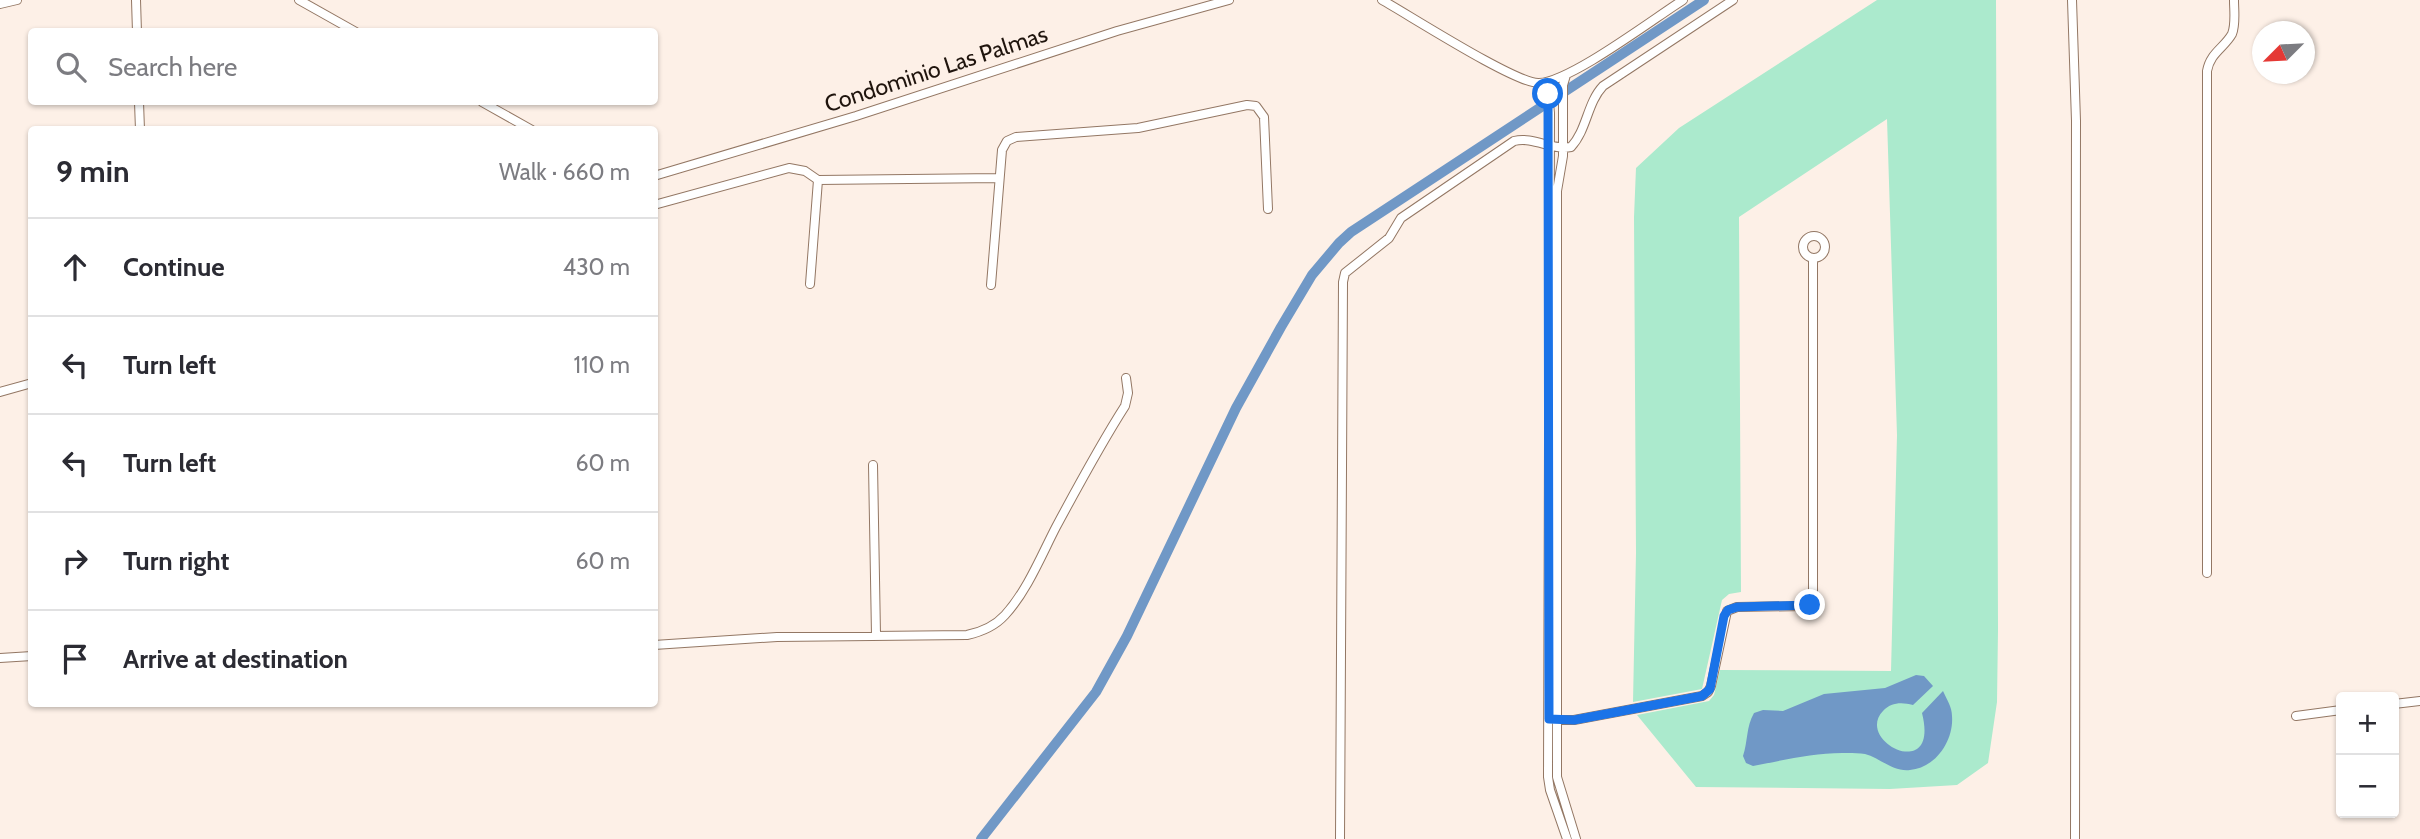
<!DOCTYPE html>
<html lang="en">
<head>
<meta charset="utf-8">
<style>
  body { margin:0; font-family:Cabin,sans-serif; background:#f2f2f3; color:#2b2b33 }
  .controls { position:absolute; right:21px; bottom:21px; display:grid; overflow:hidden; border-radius:7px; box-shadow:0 2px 5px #0004 }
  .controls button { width:63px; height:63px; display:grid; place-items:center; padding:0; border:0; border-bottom:2px solid #e1e1e2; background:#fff; color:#2b2b33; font:35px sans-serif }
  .compass { position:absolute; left:2252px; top:21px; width:63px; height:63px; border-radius:50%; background:#fff; box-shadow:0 2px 5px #0004; rotate:246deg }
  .stop { position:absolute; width:21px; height:21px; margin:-16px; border:5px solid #1a73e8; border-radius:50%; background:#fff }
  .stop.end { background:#1a73e8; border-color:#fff; box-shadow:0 2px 7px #0008 }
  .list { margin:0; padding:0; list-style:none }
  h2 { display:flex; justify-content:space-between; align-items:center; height:91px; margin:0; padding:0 28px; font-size:30px }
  h2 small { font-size:23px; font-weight:400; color:#7c7c81 }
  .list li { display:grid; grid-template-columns:46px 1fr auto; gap:21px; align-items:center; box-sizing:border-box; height:98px; padding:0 28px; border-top:2px solid #e1e1e2 }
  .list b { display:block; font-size:26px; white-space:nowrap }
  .list em { font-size:23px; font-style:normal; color:#7c7c81 }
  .icon { flex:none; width:38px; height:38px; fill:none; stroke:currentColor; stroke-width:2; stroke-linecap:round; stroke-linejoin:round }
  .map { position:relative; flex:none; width:2420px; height:839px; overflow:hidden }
  .search { position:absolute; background:#fff; box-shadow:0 2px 5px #0004; left:28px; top:28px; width:630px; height:77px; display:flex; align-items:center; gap:18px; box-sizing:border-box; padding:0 24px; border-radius:7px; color:#7c7c81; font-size:26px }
  .panel { position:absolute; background:#fff; box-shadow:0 2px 5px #0004; left:28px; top:126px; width:630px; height:581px; border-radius:7px }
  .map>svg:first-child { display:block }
  .green { fill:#abeacd }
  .water { fill:#7098c6 }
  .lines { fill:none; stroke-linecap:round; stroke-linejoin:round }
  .canal { stroke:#7098c6; stroke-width:10 }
  .street-casing { stroke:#937764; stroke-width:10 }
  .street { stroke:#fff; stroke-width:8 }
  .route { stroke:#1a73e8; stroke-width:9 }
  .labels { text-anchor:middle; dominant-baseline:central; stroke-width:7; stroke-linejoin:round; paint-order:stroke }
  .street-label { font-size:23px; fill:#1f140d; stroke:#fdf0e7 }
</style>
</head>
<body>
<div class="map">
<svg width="2420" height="839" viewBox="0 0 2420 839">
  <rect width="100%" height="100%" fill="#fdf0e7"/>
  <path class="green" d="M1877 0H1996L1998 630 1997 702 1988 763 1957 785 1890 789 1696 787 1637 715 1709 701 1714 695 1720 670 1891 671 1897 435 1887 119 1739 217 1741 592 1729 594 1722 600 1702 689 1633 702 1636 553 1634 217 1636 168 1679 128Z"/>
  <path class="water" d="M1916 675 1924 676 1933 686 1913 705C1902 702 1891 702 1883 711 1854 741 1940 784 1922 713L1943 691C1947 700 1952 707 1952 716 1954 741 1935 768 1910 770 1893 772 1880 758 1865 754 1860 753 1853 753 1848 753 1815 752 1785 760 1753 766L1746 763 1743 756C1748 741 1746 727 1754 713L1763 710 1783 711 1824 694 1885 688Z"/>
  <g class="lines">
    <path class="canal" d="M981 839 1096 692 1127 636 1236 408 1281 327 1312 275 1339 243 1351 232 1704 0"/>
    <defs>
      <path id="street" d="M136 0 137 32
        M299 0 356 32
        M1382 0C1409 15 1516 84 1539 83 1570 82 1653 19 1683 0
        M2072 0 2076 121 2075 839
        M0 4 17 0
        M1566 75 1563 85V156L1557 191V777L1576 839
        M1544 83 1548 94 1550 113 1548 777 1550 790 1567 839
        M139 102 140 130
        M482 102 532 130
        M654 176 856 116 1117 31 1229 0
        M654 205 789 168 805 171 818 180 999 178
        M1803 247a11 11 0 1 1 22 0a11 11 0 1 1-22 0Z
        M810 284 818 180
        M991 285 1002 150 1007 141 1016 137 1138 128 1247 105 1256 106 1264 117 1268 209
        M0 392 32 383
        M873 465 876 635
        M2207 573V71C2210 53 2224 48 2232 34 2236 24 2234 11 2234 0
        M654 645 777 637 967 635C981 632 995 626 1005 615 1027 591 1041 556 1056 527 1078 486 1100 445 1125 406L1128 393 1126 378
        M0 658 32 656
        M2394 704 2420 701
        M2296 716 2341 710
        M1555 720H1574L1702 696 1708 692 1711 686 1727 611 1737 607 1805 606 1813 601V258
        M1340 839 1343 282 1345 273 1389 238 1401 218 1514 141C1534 136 1552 151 1571 147 1587 130 1587 103 1603 86L1733 0"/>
    </defs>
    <use href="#street" class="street-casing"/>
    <use href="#street" class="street"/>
  </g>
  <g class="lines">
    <path class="route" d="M1548 94 1549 719 1574 720 1702 696 1710 689 1724 616 1728 610 1737 607 1810 605"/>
  </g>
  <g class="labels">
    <g class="street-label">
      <text transform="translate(936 69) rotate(-18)">Condominio Las Palmas</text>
    </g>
  </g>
</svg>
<div class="controls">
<button>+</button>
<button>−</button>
</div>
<svg class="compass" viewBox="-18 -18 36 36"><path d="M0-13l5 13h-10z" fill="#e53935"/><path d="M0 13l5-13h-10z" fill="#7c7c81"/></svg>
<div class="stop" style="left:1548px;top:94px"></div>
<div class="stop end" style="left:1810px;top:605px"></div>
<div class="search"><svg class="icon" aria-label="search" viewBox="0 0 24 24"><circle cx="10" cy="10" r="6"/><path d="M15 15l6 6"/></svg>Search here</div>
<section class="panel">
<h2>9 min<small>Walk · 660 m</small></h2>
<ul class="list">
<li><svg class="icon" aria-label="ahead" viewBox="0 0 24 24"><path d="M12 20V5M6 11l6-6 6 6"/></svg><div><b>Continue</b></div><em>430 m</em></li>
<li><svg class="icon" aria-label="left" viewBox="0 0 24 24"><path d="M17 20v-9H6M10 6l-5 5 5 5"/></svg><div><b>Turn left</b></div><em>110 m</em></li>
<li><svg class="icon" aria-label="left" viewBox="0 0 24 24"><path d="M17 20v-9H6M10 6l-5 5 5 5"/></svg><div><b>Turn left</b></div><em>60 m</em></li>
<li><svg class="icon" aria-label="right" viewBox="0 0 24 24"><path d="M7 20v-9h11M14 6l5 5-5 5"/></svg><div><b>Turn right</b></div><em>60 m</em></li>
<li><svg class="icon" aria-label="arrive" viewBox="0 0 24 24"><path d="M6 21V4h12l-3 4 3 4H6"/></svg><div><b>Arrive at destination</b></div></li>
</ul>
</section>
</div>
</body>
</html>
